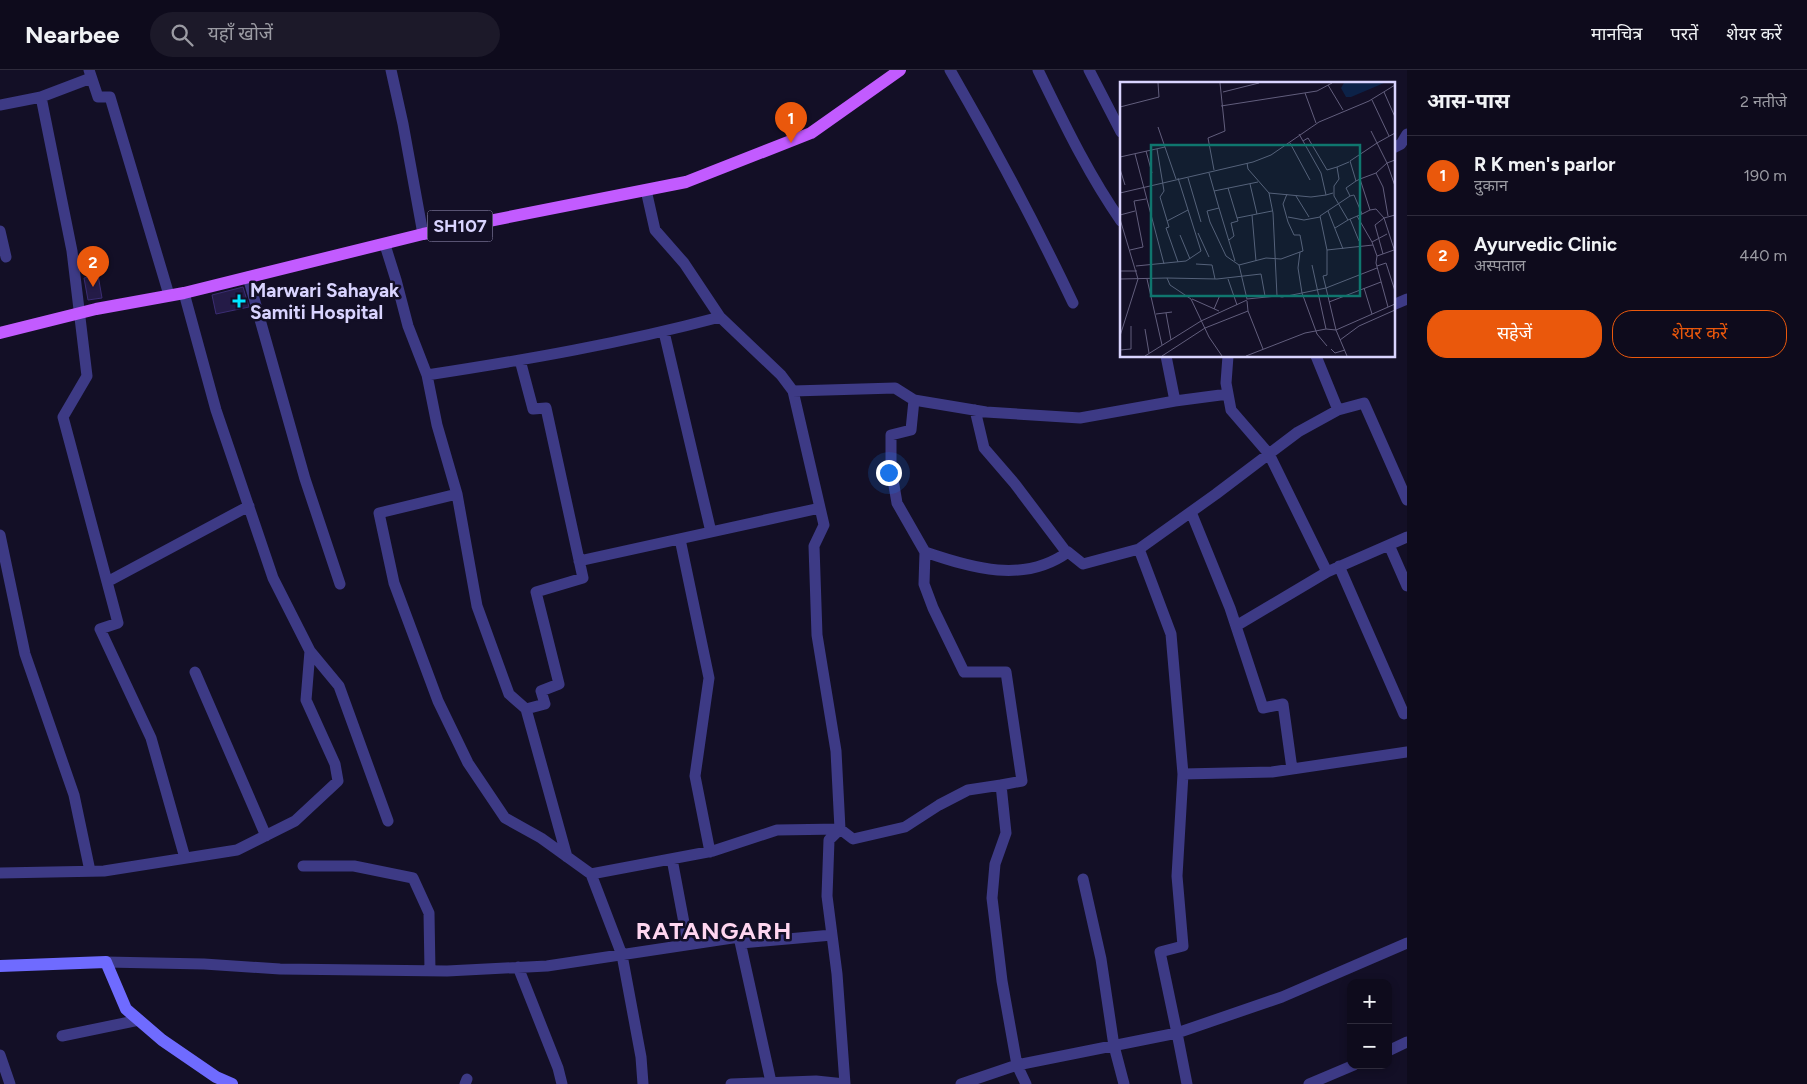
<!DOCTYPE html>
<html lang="hi">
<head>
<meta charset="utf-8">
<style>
  body { margin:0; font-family:Figtree,"Noto Sans Devanagari",sans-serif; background:#1c1929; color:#f1f3f6 }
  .controls { position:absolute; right:15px; bottom:15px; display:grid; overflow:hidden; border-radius:10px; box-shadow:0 2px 8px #0003 }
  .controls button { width:45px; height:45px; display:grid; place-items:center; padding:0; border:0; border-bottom:1px solid #2e2b3b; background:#0e0b1c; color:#f1f3f6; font:25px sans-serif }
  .you { position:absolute; left:888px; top:402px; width:18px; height:18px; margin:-12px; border:4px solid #fff; border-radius:50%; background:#1a73e8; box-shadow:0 0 0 8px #1a73e833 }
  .badge { display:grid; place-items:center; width:32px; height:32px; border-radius:50%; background:#ea580c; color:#fff; font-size:16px; font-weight:700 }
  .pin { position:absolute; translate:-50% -41px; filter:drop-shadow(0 1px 2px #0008) }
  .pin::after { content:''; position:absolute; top:26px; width:18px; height:15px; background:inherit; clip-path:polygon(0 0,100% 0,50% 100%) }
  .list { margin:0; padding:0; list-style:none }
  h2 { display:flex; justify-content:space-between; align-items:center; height:65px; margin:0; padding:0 20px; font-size:21px }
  h2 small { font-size:16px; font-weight:400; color:#9b9ba3 }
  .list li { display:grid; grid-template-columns:32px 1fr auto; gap:15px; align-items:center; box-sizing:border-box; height:80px; padding:0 20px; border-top:1px solid #2e2b3b }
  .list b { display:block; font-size:19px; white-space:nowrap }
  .list p { margin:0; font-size:16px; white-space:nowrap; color:#9b9ba3 }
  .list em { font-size:16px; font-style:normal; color:#9b9ba3 }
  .actions { display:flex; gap:10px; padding:15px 20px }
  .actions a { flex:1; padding:11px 0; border:1px solid #ea580c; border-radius:20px; text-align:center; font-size:18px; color:#ea580c }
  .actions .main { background:#ea580c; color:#fff }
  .icon { flex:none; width:28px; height:28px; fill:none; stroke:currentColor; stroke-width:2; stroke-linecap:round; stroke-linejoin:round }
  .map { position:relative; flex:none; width:1407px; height:1014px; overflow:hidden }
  header { display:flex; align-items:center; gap:30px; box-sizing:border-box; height:70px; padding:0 25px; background:#0e0b1c; border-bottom:1px solid #2e2b3b }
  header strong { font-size:24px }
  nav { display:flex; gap:28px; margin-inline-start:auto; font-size:18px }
  .search { width:350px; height:45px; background:#1c1929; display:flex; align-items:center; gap:12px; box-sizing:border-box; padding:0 18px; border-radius:28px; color:#9b9ba3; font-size:19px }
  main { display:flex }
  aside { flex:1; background:#0e0b1c }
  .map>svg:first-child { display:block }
  .building { fill:#241b47; stroke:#3b2d73 }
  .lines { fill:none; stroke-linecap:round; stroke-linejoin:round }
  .street { stroke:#3d3a85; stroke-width:11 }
  .secondary { stroke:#6f6bff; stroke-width:12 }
  .primary { stroke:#c25bff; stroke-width:12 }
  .poi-dot { fill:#00e5ff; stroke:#130f26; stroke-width:2 }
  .labels { text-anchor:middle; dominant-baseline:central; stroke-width:5; stroke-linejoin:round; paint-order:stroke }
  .shield { fill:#130f26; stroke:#9e99be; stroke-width:1 }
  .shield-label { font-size:18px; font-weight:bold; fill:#d9d4ff }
  .poi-label { font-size:19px; font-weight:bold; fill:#d9d4ff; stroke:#130f26; text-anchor:start }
  .district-label { font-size:24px; font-weight:bold; letter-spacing:1px; fill:#ffd6f0; stroke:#130f26 }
  .inset-road { fill:none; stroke:#625e7d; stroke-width:1 }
  .view { fill:#0f766e; fill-opacity:0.15; stroke:#0f766e; stroke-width:2.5 }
  .inset-edge { fill:none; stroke:#d9d4ff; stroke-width:2.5 }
</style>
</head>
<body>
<header>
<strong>Nearbee</strong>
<div class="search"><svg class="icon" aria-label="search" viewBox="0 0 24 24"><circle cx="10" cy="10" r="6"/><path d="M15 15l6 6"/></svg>यहाँ खोजें</div>
<nav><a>मानचित्र</a><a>परतें</a><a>शेयर करें</a></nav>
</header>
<main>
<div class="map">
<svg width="1407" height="1014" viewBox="0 0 1407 1014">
  <rect width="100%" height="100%" fill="#130f26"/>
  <path class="building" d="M98 205 102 228 88 230 84 208Z
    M243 217 249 237 216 244 212 225Z"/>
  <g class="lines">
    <path class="street" d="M89 0 98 27H110L169 225
      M391 0 403 54 423 164
      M950 0C994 76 1035 153 1073 233
      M1038 0C1063 51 1088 104 1121 151
      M1089 0 1121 62
      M41 27 72 181 87 306 63 347 118 553 100 559 151 668 185 788
      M0 35 41 27 91 8
      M1393 78 1401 74 1407 64
      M646 120 655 160 684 193 720 247 781 305 793 321 895 318 914 330 986 342 1080 348 1175 331
      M0 161 6 187
      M385 175 396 210 408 256 427 305 437 355 457 424 379 443 394 513 438 631 468 693 505 748 541 768 591 804
      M248 207 305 409 340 514
      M1393 235 1407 229
      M664 262 711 462
      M1166 286 1175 331 1228 324
      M1228 286 1226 313 1231 340 1269 384 1327 502 1407 467
      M520 290 533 339 546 338 583 508 536 522 559 614 541 621 545 634 526 639
      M427 305C525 290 623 273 720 247
      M793 321 824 455 814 476 817 565 836 681 840 759 829 770 827 826 837 904 845 1014
      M914 330 911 360 891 365V398L897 433 925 482 924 514 933 538 964 602H1006L1022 711 1001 715 1006 763 995 794 992 828 1002 911 1017 995 961 1014
      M975 340 984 378 1015 414 1067 483
      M1338 340 1364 333 1407 430
      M457 424 477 536 509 624 526 639 567 787
      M1191 442 1230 538 1263 638 1283 634 1292 699
      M0 465 25 584 74 725 90 801
      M680 469 709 608 695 706 710 782
      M1389 475 1407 516
      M925 482C972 498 1024 514 1068 482L1083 494 1139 479
      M579 491 820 438
      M1339 496 1404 644
      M107 512 249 436
      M1236 556 1327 502
      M310 581 339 616 388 751
      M195 602 266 766
      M1183 704 1272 702 1407 682
      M672 789 688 874
      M303 796H354L413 808 429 843 430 901
      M0 803 104 801 237 780 295 751 338 711 335 694 306 630 310 581 273 508 216 340 184 223
      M1083 809 1101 889 1114 976 1124 1014
      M741 873 832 865
      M106 892 204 894 280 899 447 901 547 896 739 867 771 1012
      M518 897 558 998 562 1014
      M62 966 139 950
      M1388 981 1407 972
      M0 985 10 1014
      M465 1014 467 1009
      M643 1014 641 987 622 885 591 804 713 781 777 760 840 759 853 769 905 757 939 735 968 720 1001 715
      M731 1014 816 1011 845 1014
      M1026 1014 1017 995 1177 963 1160 882 1183 876 1177 806 1183 704 1171 564 1139 479 1216 424 1298 362 1338 340 1316 286
      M1187 1014 1177 963 1282 927 1407 873
      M1309 1014 1354 995"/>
    <path class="secondary" d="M0 896 106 892 126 939 162 970 216 1007 232 1014"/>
    <path class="primary" d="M0 263 96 239 184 223 423 164 686 112 811 63 900 0"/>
  </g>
  <path class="poi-dot" d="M236.5 223.5h5v5h5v5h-5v5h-5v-5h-5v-5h5z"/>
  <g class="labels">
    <rect class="shield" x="427.5" y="140.5" width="65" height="31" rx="4"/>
    <g class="shield-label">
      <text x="460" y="156">SH107</text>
    </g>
    <g class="poi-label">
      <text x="250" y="220">Marwari Sahayak<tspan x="250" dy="22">Samiti Hospital</tspan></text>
    </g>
    <g class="district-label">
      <text x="714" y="860">RATANGARH</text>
    </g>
  </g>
  <g transform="translate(1120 12)">
    <rect width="275" height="275" fill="#130f26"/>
    <path d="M224 1H264L231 15H226L221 6Z" fill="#0c2248"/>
    <path class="inset-road" d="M208 3 223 28M103 10 139 1M264 10 275 35M185 11 196 41M252 18 269 54M101 24 197 9 212 1M0 25 39 15 38 1M38 45 56 97M251 49 257 61 230 79 236 99 240 97 250 128 256 127 264 136 275 133M275 51 257 61 267 81 275 78M179 52 183 59 188 56 207 88 217 85M183 59 201 91 206 113 213 111M170 61 190 98M37 67 44 109 40 115 49 145 46 146 58 180M26 69 32 91M15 72 44 182M0 75 45 65M229 80 217 85 219 97 214 104V114L228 138 242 132M127 81 128 87 149 111 191 115 206 113M0 87 5 103M94 88 88 56 105 49 100 1M89 91 99 126 87 129 90 140 106 174 119 183M256 91 263 105 268 134M68 96 81 140M240 97 256 91 267 81 275 104M130 102 137 132M108 106 118 139 111 141 114 154 109 158M94 109 138 100M0 111 133 80 151 73 199 40 249 19 275 3M149 111 153 131 157 214 162 215 182 211 178 186 180 170 183 169 180 153H174L168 140 163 122 167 112M176 114 189 135M230 114 234 113 242 132 250 128M99 126 115 179M208 129 223 167M0 133 15 129M132 133 136 179M237 134 252 160M168 135 184 138 200 135M117 136 152 129M0 137 18 197 0 254M230 137 239 159M47 139 68 128M215 146 228 138M78 151 89 175M267 152 252 160 257 174 274 168M60 153 70 177M10 168 23 165 14 119 26 117M207 168 253 163M263 172 255 143 264 136 275 170M257 174 256 181 268 225M76 182 92 183 95 197M192 183 206 247M16 184 66 179 81 169 58 96M257 184 266 181 275 209M257 186 206 206 216 248 275 222M0 189H17M47 196 97 197 141 192 145 214M0 197 47 196 50 203 71 217 89 255 102 274M27 197 42 263M108 197 117 223M244 206 252 232M157 214 127 217 119 183 146 176 161 177 180 170M72 217 99 229M209 220 261 200M94 227 100 213M128 229 143 267M46 231 51 258M36 232 52 230M25 247 29 271M220 258 239 244 275 228M207 264 197 252 182 211 206 206 203 194 207 193V168L200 134 230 114 226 106 236 99M211 267 215 271 225 268M0 268 11 267V244M25 274 81 239 127 218M42 274 85 246 128 229 127 219M126 274 185 251 206 247 216 248 227 274"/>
    <path class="view" d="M31 63H240V214H31Z"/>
    <rect width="275" height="275" class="inset-edge"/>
  </g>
</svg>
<div class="controls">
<button>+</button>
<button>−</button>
</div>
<div class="you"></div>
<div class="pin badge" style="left:791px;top:73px">1</div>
<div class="pin badge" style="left:93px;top:217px">2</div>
</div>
<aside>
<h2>आस-पास<small>2 नतीजे</small></h2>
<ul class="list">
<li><span class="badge">1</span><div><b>R K men's parlor</b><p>दुकान</p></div><em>190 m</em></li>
<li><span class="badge">2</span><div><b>Ayurvedic Clinic</b><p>अस्पताल</p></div><em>440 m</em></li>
</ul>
<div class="actions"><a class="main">सहेजें</a><a>शेयर करें</a></div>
</aside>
</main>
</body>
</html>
